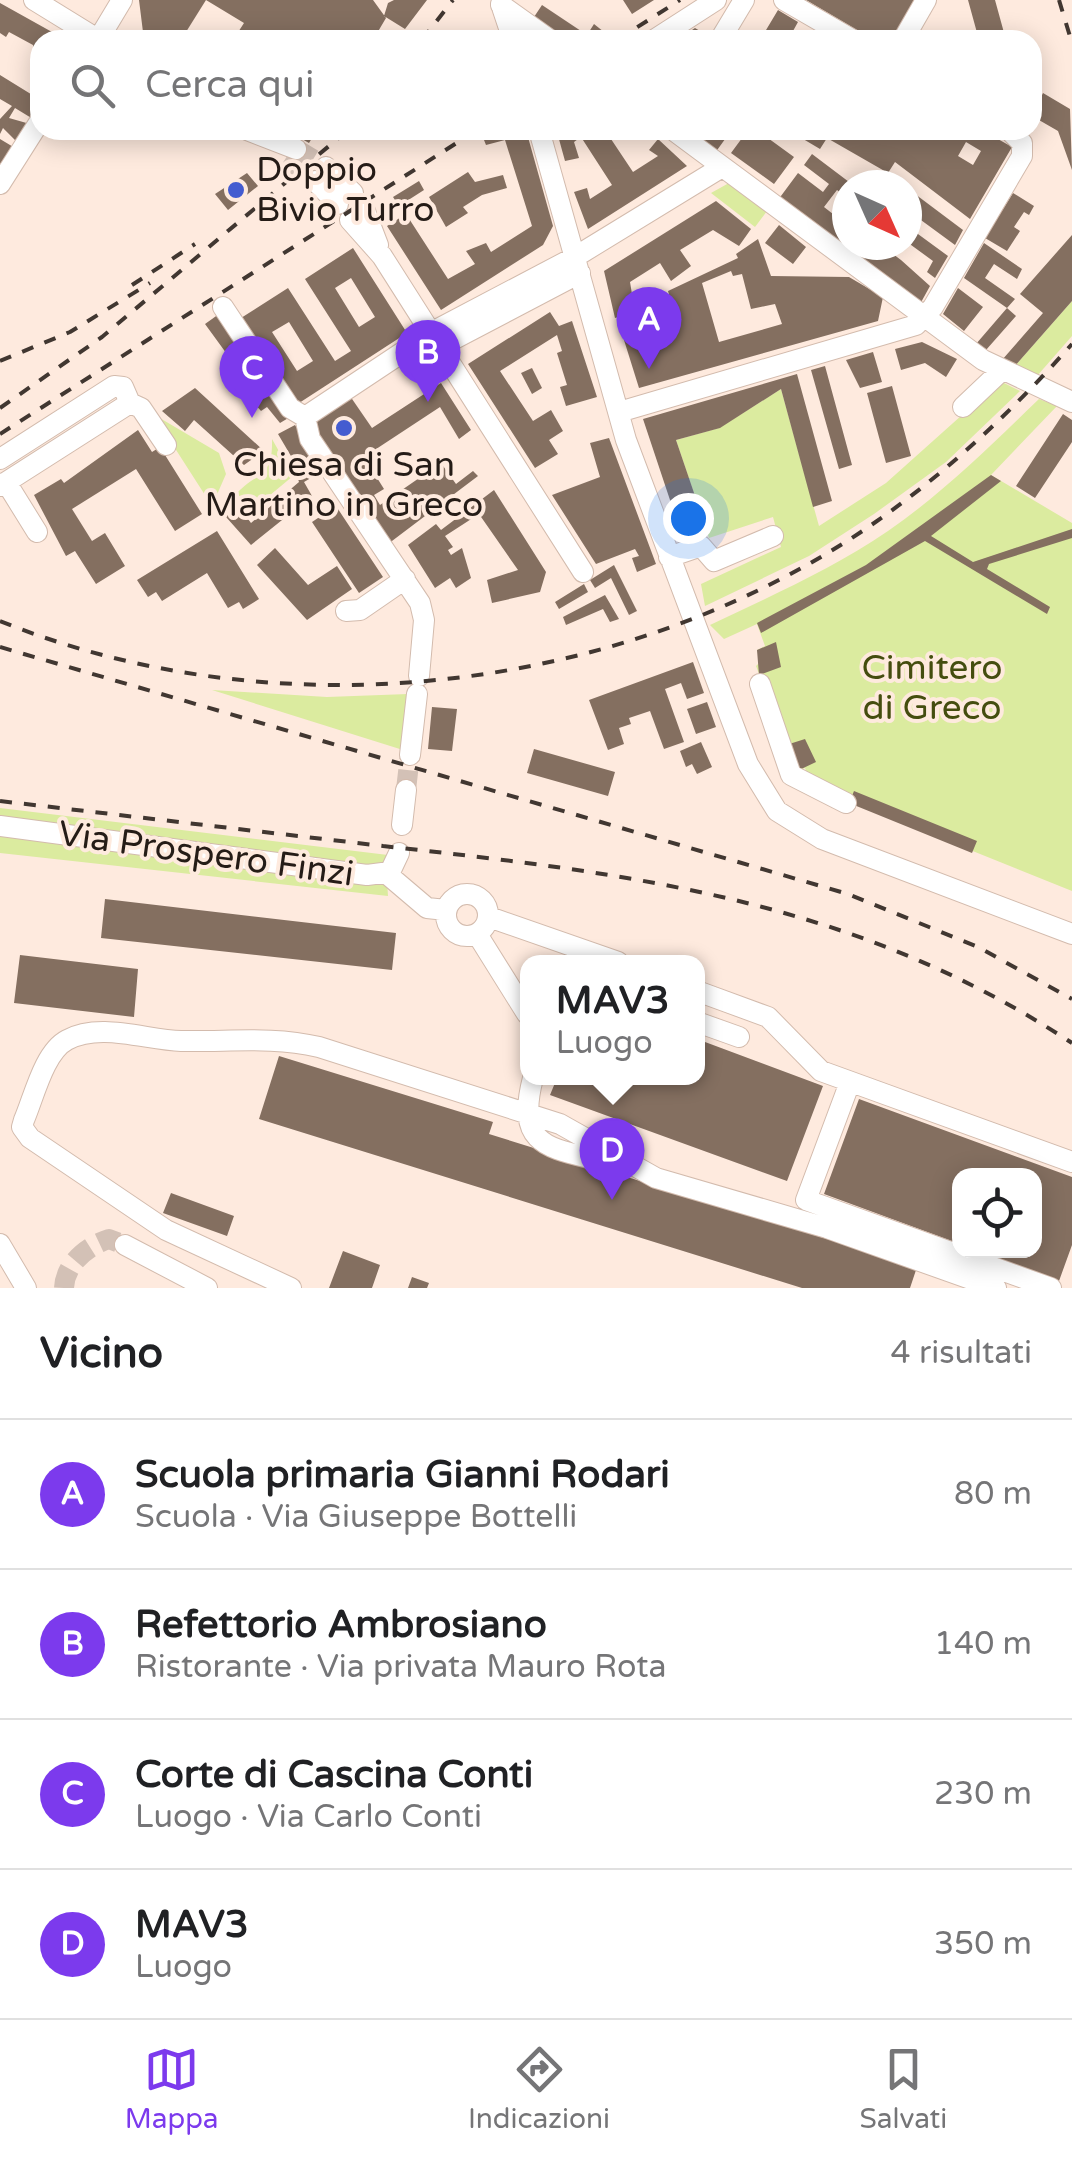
<!DOCTYPE html>
<html lang="it">
<head>
<meta charset="utf-8">
<style>
  body { margin:0; font-family:"Varela Round",sans-serif; background:#f2f2f2; color:#202124 }
  .controls { position:absolute; right:30px; bottom:30px; display:grid; overflow:hidden; border-radius:20px; box-shadow:0 5px 25px #0003 }
  .controls button { width:90px; height:90px; display:grid; place-items:center; padding:0; border:0; border-bottom:2px solid #e0e0e0; background:#fff; color:#202124; font:50px sans-serif }
  .compass { position:absolute; left:832px; top:170px; width:90px; height:90px; border-radius:50%; background:#fff; box-shadow:0 5px 25px #0003; rotate:135deg }
  .you { position:absolute; left:688px; top:518px; width:35px; height:35px; margin:-25px; border:8px solid #fff; border-radius:50%; background:#1a73e8; box-shadow:0 0 0 15px #1a73e833 }
  .badge { display:grid; place-items:center; width:65px; height:65px; border-radius:50%; background:#7c3aed; color:#fff; font-size:32px; font-weight:700 }
  .pin { position:absolute; translate:-50% -82px; filter:drop-shadow(0 2px 5px #0008) }
  .pin::after { content:''; position:absolute; top:52px; width:35px; height:30px; background:inherit; clip-path:polygon(0 0,100% 0,50% 100%) }
  .popup { position:absolute; left:520px; top:955px; width:185px; height:130px; box-sizing:border-box; display:grid; place-content:center; border-radius:20px; background:#fff; filter:drop-shadow(0 2px 8px #0005); font-size:32px; white-space:nowrap; color:#757577 }
  .popup b { font-size:38px; color:#202124 }
  .popup::after { content:''; position:absolute; left:50%; top:100%; margin-left:-20px; border:20px solid transparent; border-top-color:#fff }
  .list { margin:0; padding:0; list-style:none }
  h2 { display:flex; justify-content:space-between; align-items:center; height:130px; margin:0; padding:0 40px; font-size:42px }
  h2 small { font-size:32px; font-weight:400; color:#757577 }
  .list li { display:grid; grid-template-columns:65px 1fr auto; gap:30px; align-items:center; box-sizing:border-box; height:150px; padding:0 40px; border-top:2px solid #e0e0e0 }
  .list b { display:block; font-size:38px; white-space:nowrap }
  .list p { margin:0; font-size:32px; white-space:nowrap; color:#757577 }
  .list em { font-size:32px; font-style:normal; color:#757577 }
  .icon { flex:none; width:55px; height:55px; fill:none; stroke:currentColor; stroke-width:2; stroke-linecap:round; stroke-linejoin:round }
  .map { position:relative; flex:none; width:1072px; height:1288px; overflow:hidden }
  .search { position:absolute; background:#fff; box-shadow:0 5px 25px #0003; left:30px; right:30px; top:30px; height:110px; display:flex; align-items:center; gap:25px; box-sizing:border-box; padding:0 35px; border-radius:30px; color:#757577; font-size:38px }
  .sheet { height:730px; background:#fff }
  nav { display:flex; justify-content:space-around; align-items:center; box-sizing:border-box; height:140px; border-top:2px solid #e0e0e0; background:#fff; font-size:28px; color:#757577 }
  nav a { display:grid; justify-items:center; gap:5px }
  nav .on { color:#7c3aed }
  .map>svg:first-child { display:block }
  .green { fill:#dbeb9f }
  .building { fill:#846f60; fill-rule:evenodd }
  .lines { fill:none; stroke-linecap:round; stroke-linejoin:round }
  .minor-tunnel { stroke:#d3c1b6; stroke-width:20; stroke-dasharray:20 10; stroke-linecap:butt }
  .minor-casing { stroke:#d3bbad; stroke-width:22 }
  .minor { stroke:#fff; stroke-width:20 }
  .rail { stroke:#413731; stroke-width:4; stroke-dasharray:12 12; stroke-linecap:butt }
  .poi-dot { fill:#445cd0; stroke:#feeade; stroke-width:4 }
  .labels { text-anchor:middle; dominant-baseline:central; stroke-width:8; stroke-linejoin:round; paint-order:stroke }
  .poi-label { font-size:35px; fill:#251c17; stroke:#feeade; text-anchor:start }
  .park-label { font-size:35px; fill:#444d0f; stroke:#feeade }
  .street-label { font-size:35px; fill:#251c17; stroke:#feeade }
</style>
</head>
<body>
<div class="map">
<svg width="1072" height="1288" viewBox="0 0 1072 1288">
  <rect width="100%" height="100%" fill="#feeade"/>
  <path class="green" d="M729 183 767 211 755 227 711 193Z
    M1072 301V336L1037 376 1015 366Z
    M1000 381 1020 391 946 462 874 514 809 556 705 606 701 584 781 547 773 517 709 538 676 440 719 428 781 389 819 526 886 483Z
    M1039 399 1057 406 991 475 1072 523V891L811 786 805 768 797 771 756 666 761 661 757 650 765 646 757 624 724 639 710 625C771 596 832 569 888 531 943 493 990 446 1039 399Z
    M153 414 219 453 226 474 212 506Z
    M272 439 293 476 251 511 237 493C259 470 273 478 272 439Z
    M212 690 327 697 408 694 403 750Z
    M0 808 388 855 382 868 0 818Z
    M0 833 387 881 388 896 0 853Z"/>
  <path class="building" d="M139 0H373L386 18 373 40H233L244 23 206 0 181 40H144Z
    M394 0H427L405 29 384 16 388 3Z
    M623 0H654L632 14Z
    M806 0H916L892 40H874Z
    M968 0H995L1006 40H979Z
    M0 3 52 32 54 40H40V67L33 45 9 32 6 37 0 33Z
    M542 5 587 35 594 24 604 32 592 40H562L532 20Z
    M778 10 798 22 788 40H760Z
    M695 28 715 40H677Z
    M0 75 34 96 40 86V107L33 119 15 108 9 118 30 124 18 143 3 128 0 134V119L12 106 0 99Z
    M1043 93 1070 109 1072 170 1058 131 1032 116Z
    M286 130H317L309 143Z
    M507 130H526L553 226 543 245 441 310 387 226 406 214 448 279 475 264 466 251 486 243 491 252 532 226 505 140 486 145 484 140Z
    M561 130H605L633 172 658 156 649 150 658 139 687 166 588 229 574 192 587 188 590 199 612 185 581 137 574 142 579 158 565 161 557 132Z
    M684 130H722L728 135 715 153Z
    M748 130H757L794 157 774 184 731 153Z
    M788 130H982L1012 147 970 219 895 162 888 173 827 138 820 149ZM966 142 981 151 973 165 958 156Z
    M0 139 15 148 5 165 0 163Z
    M812 154 853 185H847V197L837 190 824 207 847 225V245H881L901 260 930 286 919 306 778 200 798 173 823 192 829 184 804 165Z
    M468 172 475 182 503 175 507 188 482 195 463 207 468 213 446 227 429 197Z
    M247 173 258 186 228 210 215 194Z
    M419 181 424 190 399 206 393 197Z
    M907 188 963 230 955 245 910 212 907 218Z
    M1013 193 1034 206 1029 215 1024 212 1014 227 1020 231 1007 251 985 238Z
    M716 201 751 229 739 246 713 230 680 250 691 266 671 281 660 263 630 282 635 312 615 318 604 271Z
    M779 225 806 247 793 264 765 243Z
    M907 226 948 256 935 278 927 272 933 261 907 242Z
    M1072 235V301L1015 366 1002 360 1043 313 1020 294Z
    M758 239 771 276 849 277 883 297 878 321 639 388 624 340 661 329 655 310 672 305 668 291 738 258 736 254ZM731 271 733 276 742 274 751 309 775 304 782 324 719 342 702 283Z
    M984 243 1022 269 1017 279 994 264 985 278 1015 299 1007 308 964 278Z
    M353 248 407 333 296 405 241 318 288 288 335 361 351 351 305 279ZM351 278 375 317 359 327 335 288ZM289 322 313 361 297 371 272 332Z
    M958 288 983 307 964 331 943 314Z
    M1007 308 1016 316 986 350 976 344Z
    M550 312 559 326 572 321 597 397 566 406 560 387 567 385 557 353 562 351 557 335 500 371 533 421 551 410 563 431 549 440 558 454 535 468 468 364Z
    M219 314 290 417 280 423 267 407 261 411 254 403 259 398 205 324Z
    M922 342 957 359 946 377 925 363 901 370 895 349Z
    M873 352 882 382 860 388 846 360Z
    M825 366 852 465 839 469 811 370Z
    M532 368 542 388 532 394 521 373Z
    M797 374 832 501 813 507 781 389 720 428 676 440 707 531 683 539 643 419Z
    M441 383 471 430 459 439 440 407 364 457 384 489 374 495 380 505 441 463 456 484 473 471 478 476 388 544 321 441 316 420 350 396 372 428Z
    M892 386 911 456 886 463 867 393Z
    M195 388 264 451 244 465 194 420 185 431 162 411Z
    M1063 414 1072 420V442L1035 498 1016 486Z
    M295 425 323 471 304 482 312 496 251 545 218 508 232 497 251 523 299 482 295 470 298 468 278 434Z
    M138 430 152 452 160 447 202 514 175 531 136 469 72 509 92 541 105 533 125 566 96 584 75 551 66 556 34 495 61 479 64 483Z
    M609 438 656 564 637 572 632 558 639 556 635 549 596 564 552 495 600 477 590 443Z
    M991 475 1001 481 931 536 973 562 1072 529V538L989 564 987 569 1050 607 1047 614 925 541 761 633 757 623 866 565Z
    M494 490 546 572 540 592 492 603 487 580 518 570 479 514 445 536 453 547 448 550 451 555 462 548 471 578 456 588 450 578 435 588 408 545 436 524 441 530Z
    M336 506 383 577 359 593 312 522Z
    M217 531 259 599 243 609 239 602 228 608 207 573 162 601 156 592 148 597 137 580Z
    M275 548 308 585 337 566 352 589 307 620 257 565Z
    M614 565 637 611 629 615 611 578 595 588 590 580Z
    M584 584 588 592 559 609 555 602Z
    M605 595 619 619 610 622 603 609 566 625 563 617Z
    M776 642 781 667 759 675 757 650Z
    M693 662 704 693 687 699 681 683 665 689 684 742 664 749 650 711 629 718 631 724 619 728 624 744 608 750 589 700Z
    M707 702 716 727 696 734 687 709Z
    M432 707 457 709 452 751 428 749Z
    M805 739 816 762 797 771 783 746Z
    M701 742 712 767 697 774 692 764 686 767 680 751Z
    M534 749 615 772 608 796 527 773Z
    M854 791 977 841 972 853 849 803Z
    M105 899 396 933 392 970 101 938Z
    M20 955 138 969 134 1017 14 1003Z
    M697 1039 823 1086 787 1181 550 1095 557 1078H697Z
    M279 1056 493 1122 489 1134 917 1267 910 1288H802L259 1119Z
    M859 1099 1072 1177V1245L1059 1281 977 1251 1034 1250V1176H960V1244L824 1194Z
    M171 1193 234 1216 227 1236 163 1213Z
    M343 1251 380 1265 372 1288H329Z
    M412 1277 429 1283 427 1288H408Z"/>
  <g class="lines">
    <path class="minor-tunnel" d="M296 149 326 167
      M284 161 315 181
      M406 790 410 755
      M64 1288C65 1264 87 1246 109 1239L125 1245"/>
    <defs>
      <path id="minor" d="M34 0 99 40
        M784 0 853 40
        M501 4 513 40
        M501 5 550 40
        M98 40 122 0
        M654 40 716 0
        M720 40 744 0
        M903 40 926 0
        M247 130 296 149
        M539 130 626 440 748 764 777 811 822 839 1072 934
        M673 130 983 360 1072 402
        M326 167 353 193
        M315 181 338 204
        M0 184 40 121
        M365 211 378 245
        M350 220 382 256 583 572
        M223 307 290 408 305 417
        M439 347 580 273
        M130 403 141 408 166 445
        M963 407 1001 371
        M619 412 916 325 933 307 1022 156V143L1009 130
        M305 417 436 330 575 257 722 167
        M305 417 310 439 420 603 424 620 419 676
        M0 459 114 386 123 387 130 403
        M6 482 37 532
        M0 486 130 403
        M669 557 701 546 714 561 773 536
        M346 611 360 610 405 579
        M760 684 791 775 846 803
        M410 755 417 694
        M402 825 406 790
        M0 826 367 875 390 872 399 853
        M387 874 427 908 446 910
        M446 915a21 21 0 1 1 42 0a21 21 0 1 1-42 0Z
        M489 917 618 962
        M477 934 527 1014
        M697 991 768 1017 821 1071 1072 1162
        M697 1022 739 1037
        M533 1078C513 1155 558 1147 619 1166
        M850 1082 806 1200 1051 1288
        M0 1244 26 1288
        M125 1245 207 1288
        M291 1288 166 1230 30 1138 22 1127 24 1120C34 1097 44 1052 67 1040 100 1022 146 1040 181 1041 230 1042 272 1036 319 1047L560 1124 656 1178 827 1228 996 1288"/>
    </defs>
    <use href="#minor" class="minor-casing"/>
    <use href="#minor" class="minor"/>
    <path class="rail" d="M1059 0 1072 43
      M422 40 453 0
      M617 40 680 0
      M132 285 195 244
      M0 361 70 332 150 283
      M0 408 102 337 348 130
      M0 434 477 130
      M0 621C276 733 617 695 864 530 942 477 1010 414 1072 344
      M0 647 848 894 978 947 1072 999
      M0 801C128 816 255 831 383 846 635 874 854 900 1072 1043"/>
  </g>
  <g class="poi-dot">
    <circle cx="236" cy="190" r="10"/>
    <circle cx="344" cy="428" r="10"/>
  </g>
  <g class="labels">
    <g class="poi-label">
      <text x="256" y="170">Doppio<tspan x="256" dy="40">Bivio Turro</tspan></text>
      <text x="344" y="465" text-anchor="middle">Chiesa di San<tspan x="344" dy="40">Martino in Greco</tspan></text>
    </g>
    <g class="park-label">
      <text x="932" y="668">Cimitero<tspan x="932" dy="40">di Greco</tspan></text>
    </g>
    <g class="street-label">
      <text transform="translate(206 854) rotate(8)">Via Prospero Finzi</text>
    </g>
  </g>
</svg>
<div class="controls">
<button><svg class="icon" aria-label="locate" viewBox="0 0 24 24"><circle cx="12" cy="12" r="6"/><path d="M12 2v4M12 18v4M2 12h4M18 12h4"/></svg></button>
</div>
<svg class="compass" viewBox="-18 -18 36 36"><path d="M0-13l5 13h-10z" fill="#e53935"/><path d="M0 13l5-13h-10z" fill="#757577"/></svg>
<div class="you"></div>
<div class="pin badge" style="left:649px;top:369px">A</div>
<div class="pin badge" style="left:428px;top:402px">B</div>
<div class="pin badge" style="left:252px;top:418px">C</div>
<div class="pin badge" style="left:612px;top:1200px">D</div>
<div class="popup"><b>MAV3</b>Luogo</div>
<div class="search"><svg class="icon" aria-label="search" viewBox="0 0 24 24"><circle cx="10" cy="10" r="6"/><path d="M15 15l6 6"/></svg>Cerca qui</div>
</div>
<section class="sheet">
<h2>Vicino<small>4 risultati</small></h2>
<ul class="list">
<li><span class="badge">A</span><div><b>Scuola primaria Gianni Rodari</b><p>Scuola · Via Giuseppe Bottelli</p></div><em>80 m</em></li>
<li><span class="badge">B</span><div><b>Refettorio Ambrosiano</b><p>Ristorante · Via privata Mauro Rota</p></div><em>140 m</em></li>
<li><span class="badge">C</span><div><b>Corte di Cascina Conti</b><p>Luogo · Via Carlo Conti</p></div><em>230 m</em></li>
<li><span class="badge">D</span><div><b>MAV3</b><p>Luogo</p></div><em>350 m</em></li>
</ul>
</section>
<nav>
<a class="on"><svg class="icon" aria-label="map" viewBox="0 0 24 24"><path d="M3 6l6-2 6 2 6-2v14l-6 2-6-2-6 2zM9 4v14M15 6v14"/></svg>Mappa</a>
<a><svg class="icon" aria-label="directions" viewBox="0 0 24 24"><path d="M12 3l9 9-9 9-9-9zM9 14v-3h6M13 9l2 2-2 2"/></svg>Indicazioni</a>
<a><svg class="icon" aria-label="saved" viewBox="0 0 24 24"><path d="M7 4h10v16l-5-4-5 4z"/></svg>Salvati</a>
</nav>
</body>
</html>
